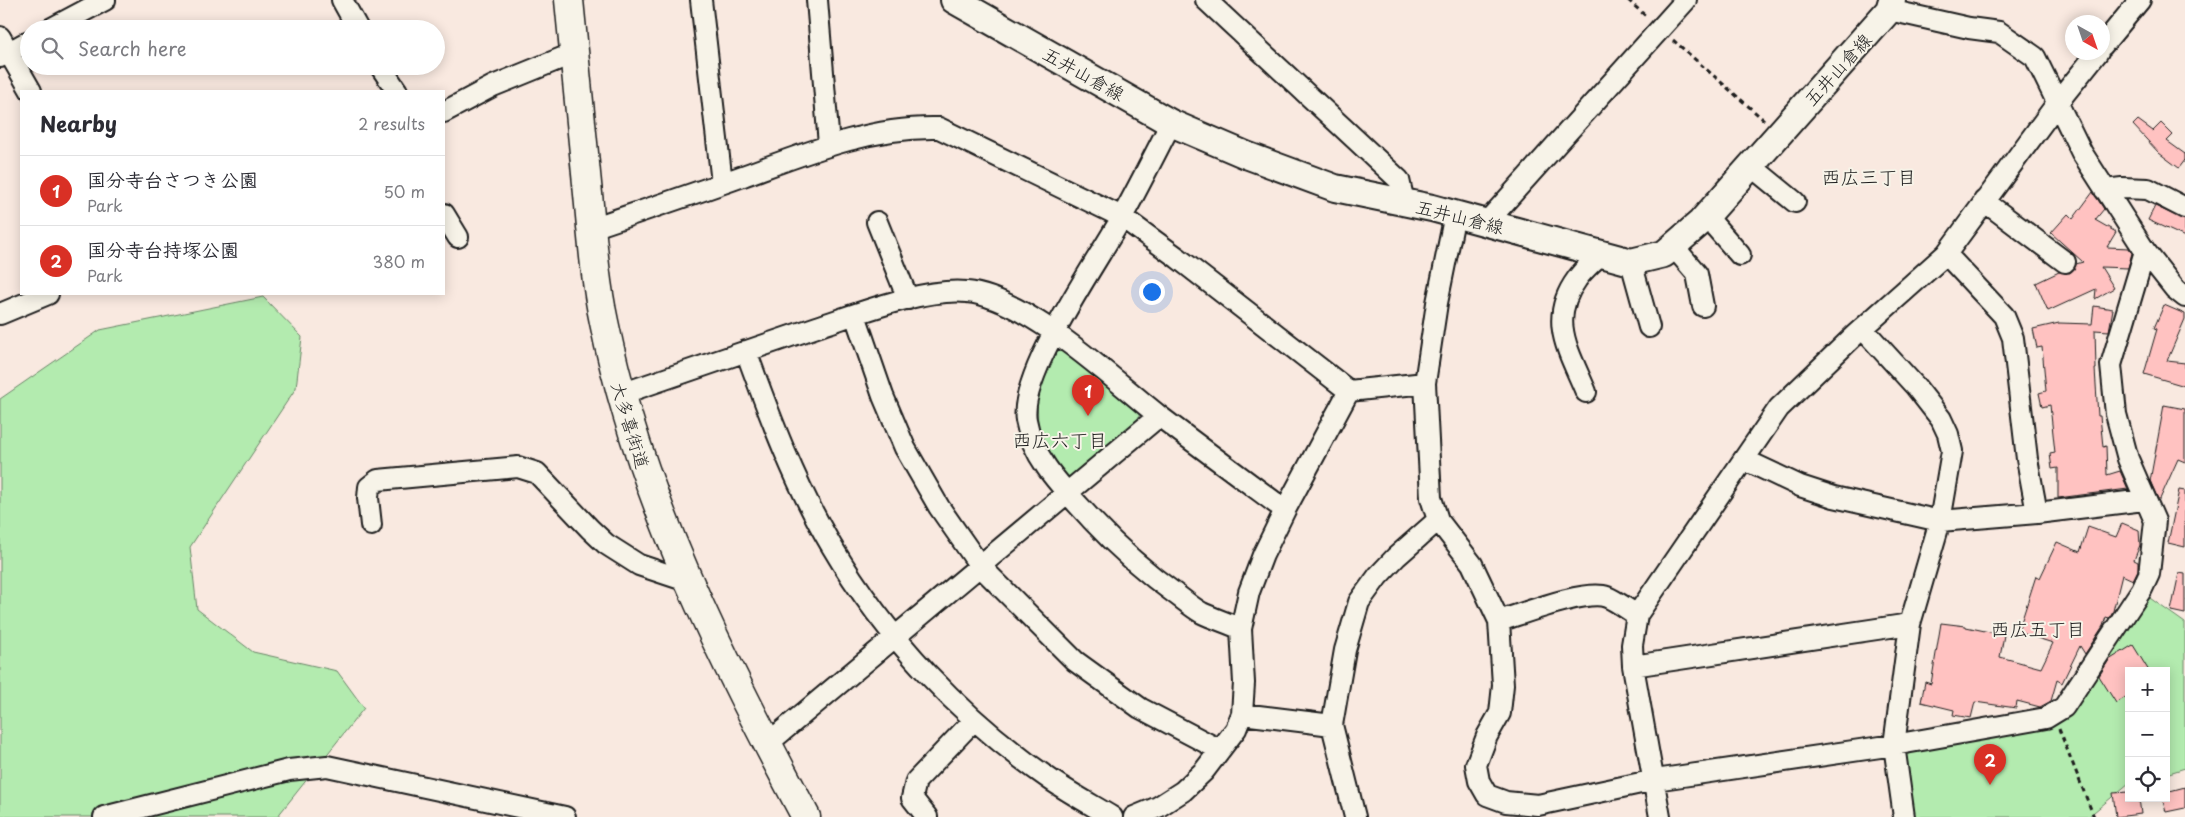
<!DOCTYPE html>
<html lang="en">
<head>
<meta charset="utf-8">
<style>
  body { margin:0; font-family:"Playpen Sans","Klee One",sans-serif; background:#f2f2f3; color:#2b2b33 }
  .controls { position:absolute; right:15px; bottom:15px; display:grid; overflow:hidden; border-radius:0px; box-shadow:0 2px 12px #0003 }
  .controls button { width:45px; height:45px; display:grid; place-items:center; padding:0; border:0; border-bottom:1px solid #e1e1e2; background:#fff; color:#2b2b33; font:25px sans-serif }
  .compass { position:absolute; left:2065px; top:15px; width:45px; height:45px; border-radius:50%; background:#fff; box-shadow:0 2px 12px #0003; rotate:140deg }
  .you { position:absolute; left:1151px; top:291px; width:18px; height:18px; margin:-12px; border:4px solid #fff; border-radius:50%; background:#1a73e8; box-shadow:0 0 0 8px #1a73e833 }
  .badge { display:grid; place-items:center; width:32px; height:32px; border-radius:50%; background:#d93025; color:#fff; font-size:16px; font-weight:700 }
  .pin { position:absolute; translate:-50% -41px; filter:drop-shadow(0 1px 2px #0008) }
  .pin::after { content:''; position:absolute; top:26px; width:18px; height:15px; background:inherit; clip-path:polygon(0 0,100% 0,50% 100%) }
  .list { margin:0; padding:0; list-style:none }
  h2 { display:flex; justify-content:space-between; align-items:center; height:65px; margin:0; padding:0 20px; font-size:21px }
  h2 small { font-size:16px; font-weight:400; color:#7c7c81 }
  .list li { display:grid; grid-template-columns:32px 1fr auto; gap:15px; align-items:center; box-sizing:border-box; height:70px; padding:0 20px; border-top:1px solid #e1e1e2 }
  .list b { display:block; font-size:19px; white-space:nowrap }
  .list p { margin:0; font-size:16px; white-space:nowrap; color:#7c7c81 }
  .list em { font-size:16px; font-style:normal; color:#7c7c81 }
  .icon { flex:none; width:28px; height:28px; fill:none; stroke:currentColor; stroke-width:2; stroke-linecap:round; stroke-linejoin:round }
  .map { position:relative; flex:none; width:2185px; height:817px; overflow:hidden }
  .search { position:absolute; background:#fff; box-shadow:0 2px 12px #0003; left:20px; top:20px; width:425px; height:55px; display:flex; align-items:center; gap:12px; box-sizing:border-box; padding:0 18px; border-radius:28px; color:#7c7c81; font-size:19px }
  .panel { position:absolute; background:#fff; box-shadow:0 2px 12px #0003; left:20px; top:90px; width:425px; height:205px; border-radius:0px }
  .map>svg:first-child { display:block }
  .green { fill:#b3ebaf; stroke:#688466 }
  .building { fill:#ffc2c1; stroke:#1c1c1c }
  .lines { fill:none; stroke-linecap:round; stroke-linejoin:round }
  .minor-casing { stroke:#1c1c1c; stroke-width:24 }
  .major-casing { stroke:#1c1c1c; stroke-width:30 }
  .highway-casing { stroke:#1c1c1c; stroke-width:31 }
  .path { stroke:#1c1c1c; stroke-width:3; stroke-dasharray:5 4; stroke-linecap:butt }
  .minor { stroke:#f7f3e8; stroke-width:20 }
  .major { stroke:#f7f3e8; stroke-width:26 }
  .highway { stroke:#f7f3e8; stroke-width:28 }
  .labels { text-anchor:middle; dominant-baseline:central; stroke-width:4; stroke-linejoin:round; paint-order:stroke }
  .street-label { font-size:18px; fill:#1c1c1c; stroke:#f7f3e8 }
  .neighbourhood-label { font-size:19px; fill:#1c1c1c; stroke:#f7f3e8 }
</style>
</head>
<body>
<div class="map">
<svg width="2185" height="817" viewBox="0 0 2185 817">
  <rect width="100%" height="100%" fill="#f9e9e0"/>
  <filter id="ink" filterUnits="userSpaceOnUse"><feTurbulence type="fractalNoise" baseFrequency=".02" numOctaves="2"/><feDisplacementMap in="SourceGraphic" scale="10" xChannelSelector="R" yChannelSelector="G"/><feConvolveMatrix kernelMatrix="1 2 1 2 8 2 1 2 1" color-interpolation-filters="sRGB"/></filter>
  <g filter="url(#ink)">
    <path class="green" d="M263 297 302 337 296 388 190 547 197 609 253 652 337 671 364 708 277 817H0V399L100 330Z
      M1060 350 1140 412 1138 420 1077 476 1065 477 1050 462 1038 430 1037 389 1050 355Z
      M2147 596 2185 623V768L2166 774V671H2129V783L2088 817H1910L1905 750 2052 725 2062 721Z"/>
    <path class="building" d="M2138 120 2153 131 2161 123 2173 135 2167 141 2185 154V160L2179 168 2159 153 2133 125Z
      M2093 192 2104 209 2095 220 2116 232 2107 247 2129 248 2132 253 2128 268 2101 267 2114 288 2095 299 2096 289 2048 311 2036 283 2059 272 2070 273 2076 264 2083 262 2051 233 2068 214 2073 219Z
      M2155 206 2185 220V237L2148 220Z
      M2164 305 2185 314V319L2167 361 2185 363V386L2144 374 2157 329 2154 328Z
      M2094 306 2113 309 2109 331 2095 330 2096 369H2095L2098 416H2100L2103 447 2106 446 2107 475 2120 471 2128 489 2058 498V468L2052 469 2050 454 2055 453 2050 405 2042 407 2039 393 2046 391 2042 347 2037 348 2033 329 2059 323 2092 324Z
      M2164 405 2185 409V462L2178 459 2160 499H2158L2150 481Z
      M2179 490 2185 491V547L2168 543Z
      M2122 523 2139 530 2140 545 2134 560 2138 562V570L2133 580 2122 575 2113 611 2109 618 2106 617 2103 626 2085 654 2080 646 2062 683 2057 680 2051 701 2040 707 2017 701 2016 708 1975 702 1971 718 1953 715 1954 710 1921 702 1925 682 1931 684 1941 623 1966 626V627L2004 635 2000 657 2041 668 2053 643 2018 632 2036 576 2040 578 2057 542 2080 552 2088 527 2116 537Z
      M2179 573 2185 574V614L2171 611Z
      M2133 645 2149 671H2129V695L2116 703 2099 676 2109 660Z
      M2185 787V808L2166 812 2162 798H2166V792Z
      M2129 792V798H2139L2141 814 2116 817 2113 793Z"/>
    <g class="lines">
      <defs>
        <path id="minor" d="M342 0 358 29
          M701 0 722 183
          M817 0 829 145
          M1206 0 1399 180 1404 202
          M1889 10 1969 28 1999 32 2035 57 2082 153 2145 251 2175 289 2185 297
          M50 29 105 0
          M0 37 31 91
          M2102 46 2140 0
          M0 57 29 41
          M380 66 397 91
          M444 112 493 86 574 53
          M1171 123C1155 154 1139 186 1122 217 1098 261 1018 374 1026 420 1033 461 1066 491 1092 520 1118 548 1146 573 1177 595 1185 601 1193 608 1202 613 1215 619 1228 623 1241 629
          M1751 166 1795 202
          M2105 190 2122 188 2148 189 2185 208
          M1984 201 2065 262
          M444 214 458 237
          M1455 214 1437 303 1425 383 1431 498 1438 520 1472 564 1499 621 1503 685 1500 713 1487 736 1476 765 1479 781 1487 795 1506 802 1538 805 1655 780 1894 745 2046 718 2064 707 2142 589 2149 574 2155 521 2128 459 2116 414 2111 365 2145 251
          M1706 216 1740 255
          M877 222 908 299
          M1486 223 1686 0
          M592 228C642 211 693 194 743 176 806 153 871 126 939 128L1122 217 1178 258 1349 391 1425 383
          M1673 246 1697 274 1703 306
          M1946 254 2004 316 2013 338 2027 459 2037 513
          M1631 262 1649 327
          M0 314 48 294
          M855 315 883 396 905 448 939 507 980 566 1075 661 1140 708 1220 750
          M1863 329 1916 387 1941 419 1948 434 1952 451 1940 521 1910 624 1894 745 1904 817
          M746 351C770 417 795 484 831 545 885 637 962 719 1051 780 1070 793 1092 805 1112 817
          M1586 392C1569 351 1547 320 1577 279 1583 270 1593 262 1601 254
          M621 394C686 372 752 349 817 327 860 313 923 288 967 292 1027 298 1110 377 1158 415 1200 447 1242 478 1285 510
          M1745 460 1800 486 1834 497 1940 521 2037 513 2144 500
          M371 525 368 498 369 487 378 480 518 467 537 473 590 529 606 544 639 565 690 582
          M1499 621C1522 614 1586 589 1607 597 1617 601 1628 610 1637 615
          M1633 666 1910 624
          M1242 714 1332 725
          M767 744 1159 416
          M104 817 289 770 327 766 565 817
          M927 817 912 798 916 781 974 720
          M1134 817 1158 807 1183 791 1204 771 1236 729 1242 714 1244 683 1241 629 1249 592 1263 555 1285 510 1349 391
          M1355 817 1332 725 1345 650 1359 602 1378 576 1396 557 1438 520
          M1660 817 1633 666 1632 645 1637 615 1779 408 1855 335 1946 254 2058 102 2098 52"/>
        <path id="major" d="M954 0 1171 123 1246 155 1335 188 1432 208 1631 262 1664 254 1701 222 1889 10 1892 0"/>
        <path id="highway" d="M569 0C575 65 582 129 588 194 592 236 595 280 604 322 640 499 722 659 806 817"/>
      </defs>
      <use href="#minor" class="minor-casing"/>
      <use href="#major" class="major-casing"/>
      <use href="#highway" class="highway-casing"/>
      <path class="path" d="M1628 0 1648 18
        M1673 40 1764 120
        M2059 729 2094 817"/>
      <use href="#minor" class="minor"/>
      <use href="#major" class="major"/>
      <use href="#highway" class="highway"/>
    </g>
  </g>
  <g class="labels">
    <g class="street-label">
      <text transform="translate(1837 69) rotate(-48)">五井山倉線</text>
      <text transform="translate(1084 73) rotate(29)">五井山倉線</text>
      <text transform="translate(1460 216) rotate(14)">五井山倉線</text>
      <text transform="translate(631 425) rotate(73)">大多喜街道</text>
    </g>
    <g class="neighbourhood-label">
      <text x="1869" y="176">西広三丁目</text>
      <text x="1060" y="439">西広六丁目</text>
      <text x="2038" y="628">西広五丁目</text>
    </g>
  </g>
</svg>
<div class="controls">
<button>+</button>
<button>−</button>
<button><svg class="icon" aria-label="locate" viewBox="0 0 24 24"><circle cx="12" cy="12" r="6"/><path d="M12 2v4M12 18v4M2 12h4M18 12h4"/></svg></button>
</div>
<svg class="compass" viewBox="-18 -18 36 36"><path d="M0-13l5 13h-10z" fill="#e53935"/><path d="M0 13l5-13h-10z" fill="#7c7c81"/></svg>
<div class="you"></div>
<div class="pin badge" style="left:1088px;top:416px">1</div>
<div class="pin badge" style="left:1990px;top:785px">2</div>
<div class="search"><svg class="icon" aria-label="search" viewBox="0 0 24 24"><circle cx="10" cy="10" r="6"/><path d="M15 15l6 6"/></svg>Search here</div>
<section class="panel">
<h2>Nearby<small>2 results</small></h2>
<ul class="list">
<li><span class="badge">1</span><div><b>国分寺台さつき公園</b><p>Park</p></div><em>50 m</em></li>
<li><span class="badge">2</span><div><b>国分寺台持塚公園</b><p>Park</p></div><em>380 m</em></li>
</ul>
</section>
</div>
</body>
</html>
